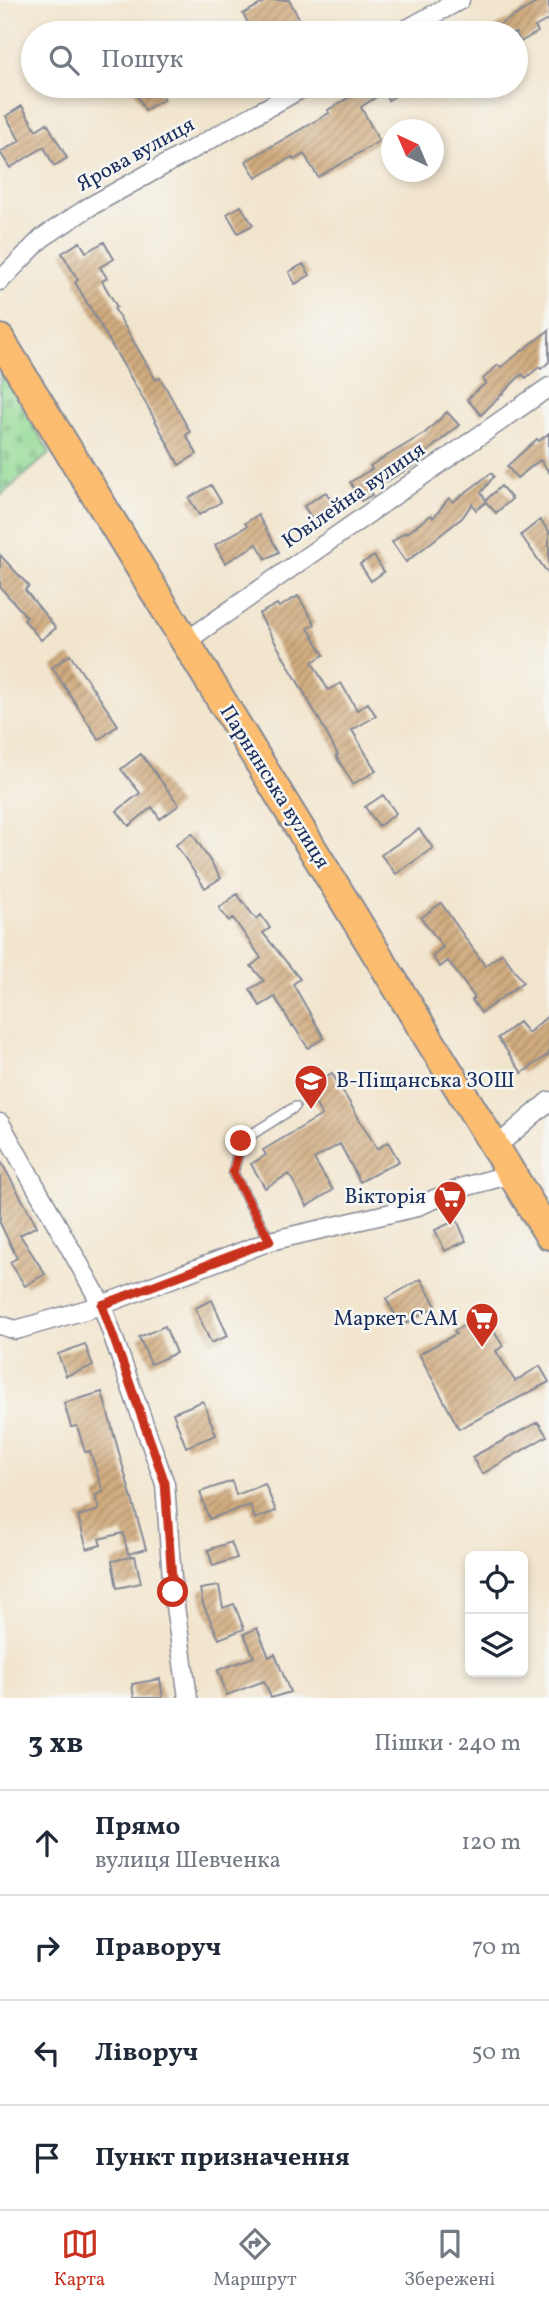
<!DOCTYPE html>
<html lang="uk">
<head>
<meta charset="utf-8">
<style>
  body { margin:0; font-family:Vollkorn,serif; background:#f6f6f7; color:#1f2937 }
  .controls { position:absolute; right:21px; bottom:21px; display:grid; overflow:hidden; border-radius:10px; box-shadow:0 4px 10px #0003 }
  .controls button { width:63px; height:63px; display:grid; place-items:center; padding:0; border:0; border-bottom:2px solid #e0e1e3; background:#fff; color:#1f2937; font:35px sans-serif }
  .compass { position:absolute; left:381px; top:119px; width:63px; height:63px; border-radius:50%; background:#fff; box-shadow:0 4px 10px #0003; rotate:316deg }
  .stop { position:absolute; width:21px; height:21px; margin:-16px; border:5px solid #c8321e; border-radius:50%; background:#fff }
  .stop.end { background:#c8321e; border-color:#fff; box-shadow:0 2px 7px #0008 }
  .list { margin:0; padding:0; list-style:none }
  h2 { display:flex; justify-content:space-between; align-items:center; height:91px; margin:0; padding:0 28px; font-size:30px }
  h2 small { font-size:23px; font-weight:400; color:#747a83 }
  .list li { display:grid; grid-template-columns:46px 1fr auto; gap:21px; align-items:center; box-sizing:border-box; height:105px; padding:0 28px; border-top:2px solid #e0e1e3 }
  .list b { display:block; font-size:26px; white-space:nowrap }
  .list p { margin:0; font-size:23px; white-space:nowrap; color:#747a83 }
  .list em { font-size:23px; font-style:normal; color:#747a83 }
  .icon { flex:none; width:38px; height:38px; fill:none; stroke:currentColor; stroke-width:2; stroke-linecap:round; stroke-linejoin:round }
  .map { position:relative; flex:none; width:549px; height:1698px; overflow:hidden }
  .search { position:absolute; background:#fff; box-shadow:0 4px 10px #0003; left:21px; right:21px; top:21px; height:77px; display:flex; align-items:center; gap:18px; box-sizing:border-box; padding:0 24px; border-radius:38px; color:#747a83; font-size:26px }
  .sheet { height:511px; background:#fff }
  nav { display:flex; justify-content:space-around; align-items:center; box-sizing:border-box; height:98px; border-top:2px solid #e0e1e3; background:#fff; font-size:19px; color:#747a83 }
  nav a { display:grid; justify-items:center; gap:4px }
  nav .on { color:#c8321e }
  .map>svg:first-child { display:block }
  .cemetery { fill:url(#cemetery-stones); stroke:#578479; stroke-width:2 }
  .building { fill:url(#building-hatch) }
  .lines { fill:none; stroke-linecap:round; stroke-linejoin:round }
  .lane-casing { stroke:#868a96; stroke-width:12 }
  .street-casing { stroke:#868a96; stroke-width:21 }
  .primary-casing { stroke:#868a96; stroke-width:32 }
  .lane { stroke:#fff; stroke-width:9 }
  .street { stroke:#fff; stroke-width:18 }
  .primary { stroke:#fcbd6f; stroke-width:28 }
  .route { stroke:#c8321e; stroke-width:9 }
  .labels { text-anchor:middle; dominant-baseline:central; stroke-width:5; stroke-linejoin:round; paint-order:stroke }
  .street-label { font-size:21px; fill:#1b2f5e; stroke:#f6f6f2 }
  .poi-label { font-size:21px; fill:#1b2f5e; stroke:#f6f6f2; text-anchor:end }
</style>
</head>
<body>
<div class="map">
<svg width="549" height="1698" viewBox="0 0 549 1698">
  <defs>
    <pattern id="cemetery-stones" width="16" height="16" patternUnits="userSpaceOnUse" patternTransform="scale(1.75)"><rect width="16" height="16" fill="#93da94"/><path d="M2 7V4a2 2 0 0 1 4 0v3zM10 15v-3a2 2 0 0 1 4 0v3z" fill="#7ebb82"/></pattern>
    <pattern id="building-hatch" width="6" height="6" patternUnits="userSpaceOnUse" patternTransform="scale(1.75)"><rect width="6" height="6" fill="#d1ac7f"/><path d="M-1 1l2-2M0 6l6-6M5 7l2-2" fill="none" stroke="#a98c6b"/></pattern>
  </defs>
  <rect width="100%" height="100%" fill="#f6f6f2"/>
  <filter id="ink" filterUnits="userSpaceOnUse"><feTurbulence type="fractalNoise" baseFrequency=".0143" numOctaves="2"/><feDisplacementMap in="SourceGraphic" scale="14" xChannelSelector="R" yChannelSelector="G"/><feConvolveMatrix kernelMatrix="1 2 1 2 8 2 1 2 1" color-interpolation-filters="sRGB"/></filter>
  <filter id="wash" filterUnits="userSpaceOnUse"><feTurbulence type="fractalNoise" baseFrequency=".00686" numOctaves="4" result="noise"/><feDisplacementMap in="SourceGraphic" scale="28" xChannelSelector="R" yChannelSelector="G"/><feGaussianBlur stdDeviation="1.57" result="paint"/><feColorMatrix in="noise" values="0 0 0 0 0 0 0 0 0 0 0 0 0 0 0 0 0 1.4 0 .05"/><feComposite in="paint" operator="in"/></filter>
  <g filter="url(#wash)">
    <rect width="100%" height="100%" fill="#f2e5ce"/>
    <path class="cemetery" d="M0 369 50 453 0 496Z"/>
    <g id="blocks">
      <path class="building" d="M268 0H289L300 20 277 33H254L243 14Z
        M541 0H549V19L535 27 538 32 520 42 516 33H485Z
        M132 86H157L164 99 145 110Z
        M353 86H413L388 100 384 92 361 107 379 141 351 158 318 177 304 154 294 160 292 157 256 178 246 161 329 113 328 110 358 92Z
        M22 106 36 130 47 123 67 158 54 166 44 147 10 168 0 152 20 141 6 116Z
        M241 206 253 225 238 233 227 214Z
        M80 242 86 252 104 242 114 259 100 267 107 278 102 281 117 307 114 308 156 380 160 378 166 388 190 432 186 435 197 454 179 465 149 409 75 282 78 280 62 253Z
        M303 264 310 275 295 284 289 272Z
        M549 330V362L541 369 539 367 526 378 522 374 481 415 467 399 486 383 483 379 498 365 501 367Z
        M447 412 459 425 420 458 422 461 370 491 372 495 361 501 350 482 372 469 370 466 425 433Z
        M549 433V472L540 460 517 478 507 466 537 439 539 441Z
        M491 473 494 476 481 493 486 500 501 486 512 499 496 513 486 502 476 510 472 504 462 518 406 562 392 542 405 532 406 534 431 515 433 518 449 498 453 502Z
        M211 485 221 502 199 515 189 498Z
        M326 492 339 513 317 527 304 506Z
        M258 515 279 552 266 559 257 544 225 563 215 545 247 526 245 523Z
        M540 520 549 531V575L521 535Z
        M0 555 29 586 25 590 56 628 41 640 24 620 27 617 0 587Z
        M374 556 384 572 371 581 360 564Z
        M298 596 315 624 308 628 324 655 312 662 328 690 341 683 357 710 368 703 376 716 352 730 376 771 353 784 336 756 338 755 320 721 259 614 277 604 279 607Z
        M70 655 118 725 99 740 52 667Z
        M141 754 179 805 160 819 152 807 129 826 117 811 140 793 121 769Z
        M383 795 396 813 379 826 365 807Z
        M419 829 433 848 396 874 381 855Z
        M192 833 221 878 205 888 176 845Z
        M237 894 256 919 261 915 270 928 263 933 300 979 293 984 324 1038 308 1048 293 1025 292 1026 275 997 260 1006 250 989 264 981 251 966 261 958 233 918 229 921 219 908Z
        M441 903 485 966 502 953 523 982 481 1013 472 1000 475 998 448 961 440 967 432 956 443 947 421 918Z
        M549 1015V1054L522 1073 498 1038 519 1022 528 1033Z
        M332 1073 377 1149 388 1142 399 1161 360 1182 340 1144 314 1159 333 1190 307 1206 289 1174 265 1188 251 1164 266 1155 263 1150 322 1115 306 1089Z
        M0 1160 37 1226 20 1235 45 1274 25 1286 10 1262 17 1258 0 1223Z
        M457 1220 466 1241 445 1251 435 1230Z
        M421 1279 436 1306 402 1326 386 1299Z
        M212 1300 228 1336 211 1343 195 1308Z
        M483 1314 503 1346 496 1351 515 1381 540 1366 549 1382 459 1429 419 1354 456 1334 454 1331Z
        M165 1326 176 1353 151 1364 139 1337Z
        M85 1344 93 1366 66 1376 58 1354Z
        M102 1392 146 1549 128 1554 123 1533 99 1539 101 1545 87 1549 78 1516 99 1510 95 1495 103 1492 90 1451 85 1452 77 1426 71 1427 64 1403Z
        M203 1401 216 1435 186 1447 173 1413Z
        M538 1422 547 1436 482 1474 472 1457Z
        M232 1481 236 1495 265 1484 276 1511 255 1519 250 1505 209 1519 200 1492Z
        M231 1542 237 1558 213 1566 208 1550Z
        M135 1556 141 1583 117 1588 112 1561Z
        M219 1586 223 1608 234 1604 244 1629 219 1639 203 1604 200 1589Z
        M257 1628 269 1657 275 1654 290 1692 271 1698 264 1681 227 1695 218 1670 254 1657 244 1634Z
        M160 1679 163 1698H134L132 1684Z"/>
    </g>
  </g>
  <g filter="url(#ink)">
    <use href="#blocks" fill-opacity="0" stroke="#868a96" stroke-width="2"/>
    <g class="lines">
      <defs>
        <path id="lane" d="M270 1241 233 1173 241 1141 295 1107"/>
        <path id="street" d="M400 33 460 0
          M0 281 42 238 89 207 306 86
          M185 642 549 387
          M0 1123 102 1305 165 1484 173 1592 188 1698
          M496 1147 549 1101
          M0 1325 16 1330 102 1305 270 1241 413 1208 464 1187 512 1174"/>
        <path id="primary" d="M0 339 549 1235"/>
      </defs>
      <use href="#lane" class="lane-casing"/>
      <use href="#street" class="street-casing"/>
      <use href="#primary" class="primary-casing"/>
      <use href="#lane" class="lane"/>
      <use href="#street" class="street"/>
      <use href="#primary" class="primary"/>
    </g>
  </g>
  <g class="lines" filter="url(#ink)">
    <path class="route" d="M173 1592 165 1483 102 1305 270 1241 233 1173 241 1141"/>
  </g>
  <defs>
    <symbol id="school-pin" viewBox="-11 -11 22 30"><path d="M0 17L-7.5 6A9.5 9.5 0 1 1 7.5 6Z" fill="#c8321e" stroke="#f6f6f2"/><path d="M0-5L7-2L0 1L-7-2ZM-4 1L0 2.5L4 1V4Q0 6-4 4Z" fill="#fff"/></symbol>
    <symbol id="supermarket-pin" viewBox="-11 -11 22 30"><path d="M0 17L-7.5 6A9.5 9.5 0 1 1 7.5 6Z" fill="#c8321e" stroke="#f6f6f2"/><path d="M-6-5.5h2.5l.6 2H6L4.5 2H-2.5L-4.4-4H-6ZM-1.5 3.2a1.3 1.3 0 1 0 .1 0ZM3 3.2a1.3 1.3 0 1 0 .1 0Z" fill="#fff"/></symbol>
  </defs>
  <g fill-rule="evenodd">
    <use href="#school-pin" x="292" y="1062" width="38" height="52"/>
    <use href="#supermarket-pin" x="431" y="1178" width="38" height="52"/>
    <use href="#supermarket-pin" x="463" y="1300" width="38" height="52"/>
  </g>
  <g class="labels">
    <g class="street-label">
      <text transform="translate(136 155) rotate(-29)">Ярова вулиця</text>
      <text transform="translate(354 496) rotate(-35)">Ювілейна вулиця</text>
      <text transform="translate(274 787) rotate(58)">Парнянська вулиця</text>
    </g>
    <g class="poi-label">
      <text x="336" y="1081" text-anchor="start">В-Піщанська ЗОШ</text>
      <text x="426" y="1197">Вікторія</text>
      <text x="458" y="1319">Маркет САМ</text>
    </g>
  </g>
</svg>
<div class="controls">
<button><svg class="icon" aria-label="locate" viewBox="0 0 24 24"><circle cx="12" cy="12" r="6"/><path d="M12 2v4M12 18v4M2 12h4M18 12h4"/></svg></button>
<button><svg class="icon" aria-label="layers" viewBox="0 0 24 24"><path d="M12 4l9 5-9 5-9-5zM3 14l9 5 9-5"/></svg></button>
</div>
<svg class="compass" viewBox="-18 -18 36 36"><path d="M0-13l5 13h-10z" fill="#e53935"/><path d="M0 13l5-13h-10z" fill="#747a83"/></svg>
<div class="stop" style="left:173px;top:1592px"></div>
<div class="stop end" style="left:241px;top:1141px"></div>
<div class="search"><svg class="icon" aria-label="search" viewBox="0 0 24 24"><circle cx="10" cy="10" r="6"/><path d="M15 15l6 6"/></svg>Пошук</div>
</div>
<section class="sheet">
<h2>3 хв<small>Пішки · 240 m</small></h2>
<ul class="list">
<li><svg class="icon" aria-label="ahead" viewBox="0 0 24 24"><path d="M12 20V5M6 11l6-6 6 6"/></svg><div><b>Прямо</b><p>вулиця Шевченка</p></div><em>120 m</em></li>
<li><svg class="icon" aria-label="right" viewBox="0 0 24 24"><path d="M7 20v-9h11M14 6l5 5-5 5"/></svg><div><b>Праворуч</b></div><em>70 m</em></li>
<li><svg class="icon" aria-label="left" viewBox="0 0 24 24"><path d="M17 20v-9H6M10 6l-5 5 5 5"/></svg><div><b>Ліворуч</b></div><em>50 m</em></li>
<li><svg class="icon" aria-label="arrive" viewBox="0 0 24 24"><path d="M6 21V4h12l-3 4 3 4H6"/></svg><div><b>Пункт призначення</b></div></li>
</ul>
</section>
<nav>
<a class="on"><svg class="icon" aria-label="map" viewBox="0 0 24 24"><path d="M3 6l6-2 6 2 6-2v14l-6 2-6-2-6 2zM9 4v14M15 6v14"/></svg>Карта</a>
<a><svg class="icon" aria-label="directions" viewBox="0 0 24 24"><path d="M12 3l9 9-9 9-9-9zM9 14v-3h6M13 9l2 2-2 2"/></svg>Маршрут</a>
<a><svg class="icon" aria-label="saved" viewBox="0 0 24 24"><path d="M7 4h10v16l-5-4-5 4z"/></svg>Збережені</a>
</nav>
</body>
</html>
